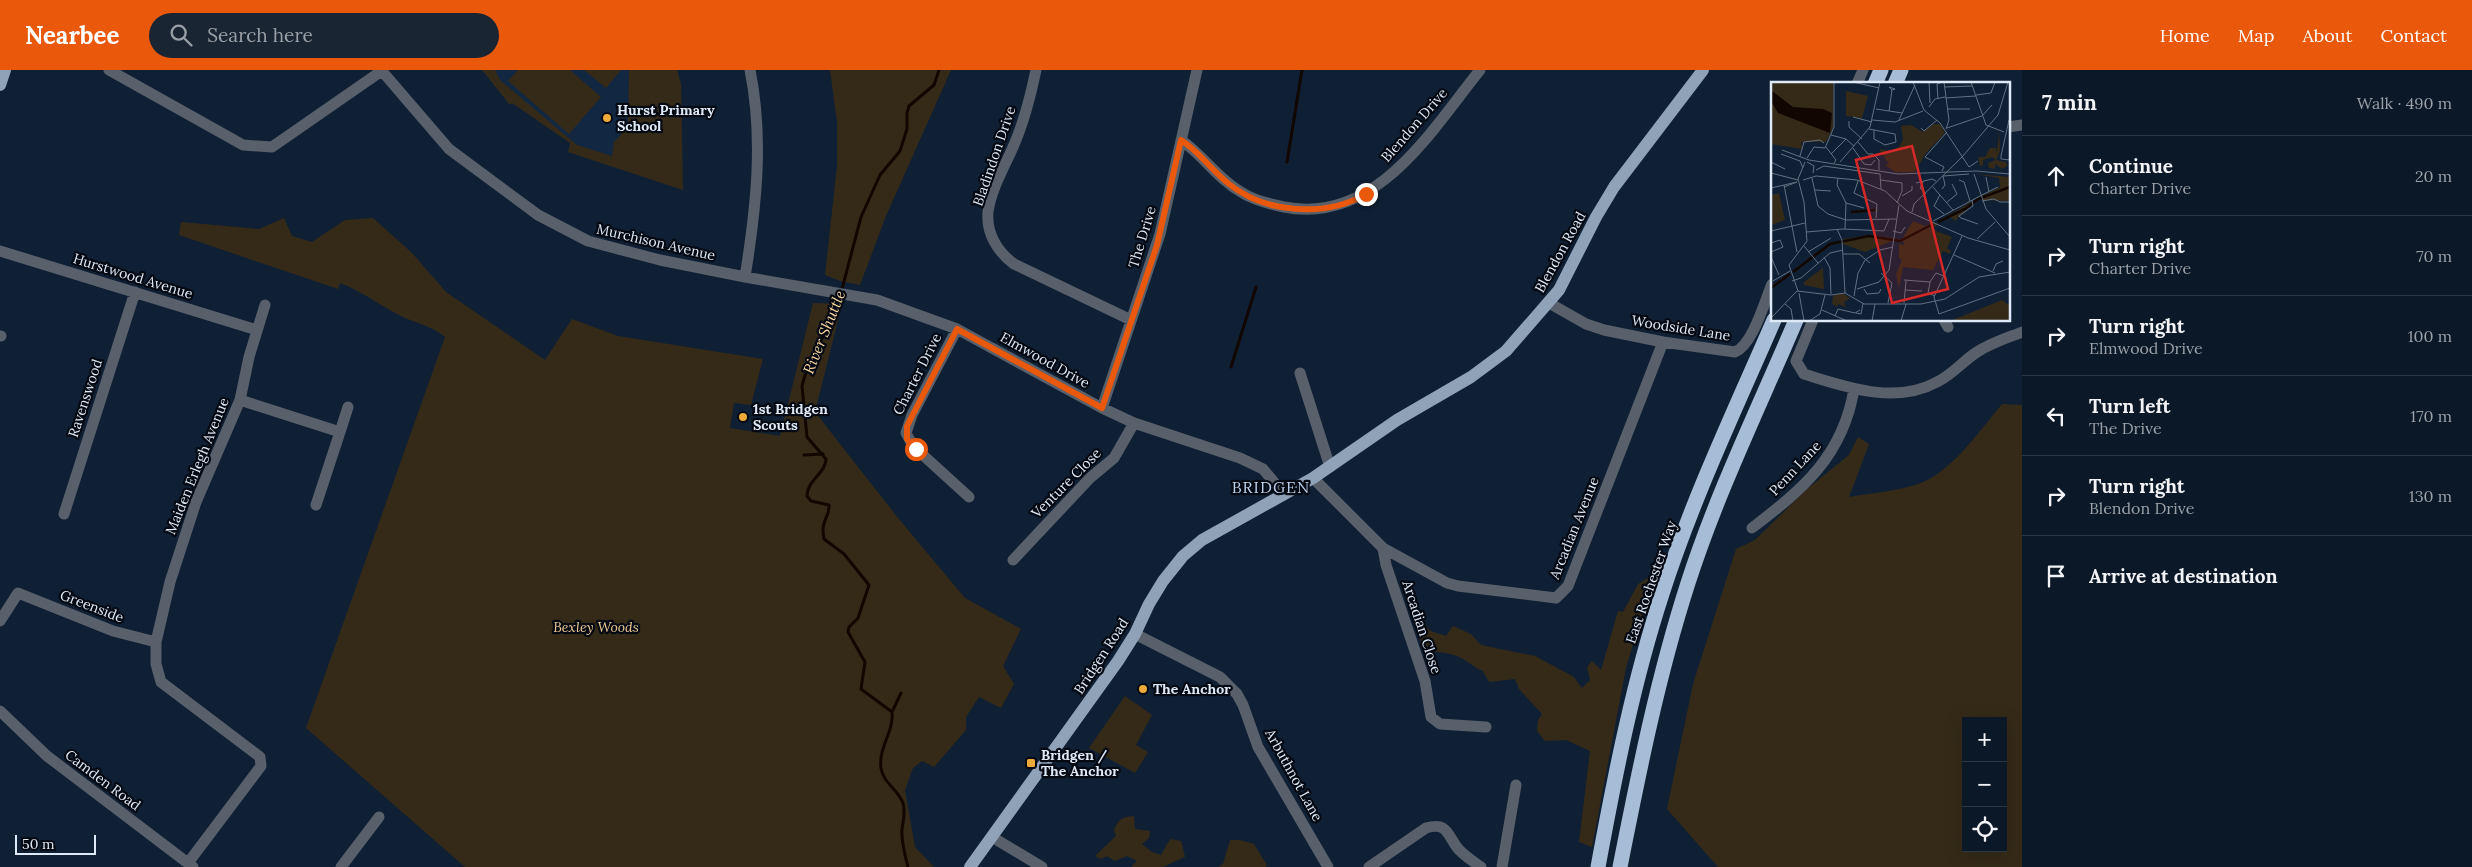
<!DOCTYPE html>
<html lang="en">
<head>
<meta charset="utf-8">
<style>
  body { margin:0; font-family:Lora,serif; background:#192533; color:#f1f3f6 }
  .controls { position:absolute; right:15px; bottom:15px; display:grid; overflow:hidden; border-radius:0px; box-shadow:0 5px 20px #0002 }
  .controls button { width:45px; height:45px; display:grid; place-items:center; padding:0; border:0; border-bottom:1px solid #2b3744; background:#0b1827; color:#f1f3f6; font:25px sans-serif }
  .scale { position:absolute; left:15px; bottom:12px; width:81px; box-sizing:border-box; padding-left:5px; border:2px solid #deeaf8; border-top:0; font-size:14px; line-height:18px; white-space:nowrap; color:#deeaf8; -webkit-text-stroke:4px #040912; paint-order:stroke }
  .stop { position:absolute; width:15px; height:15px; margin:-11px; border:4px solid #ea580c; border-radius:50%; background:#fff }
  .stop.end { background:#ea580c; border-color:#fff; box-shadow:0 1px 5px #0008 }
  .list { margin:0; padding:0; list-style:none }
  h2 { display:flex; justify-content:space-between; align-items:center; height:65px; margin:0; padding:0 20px; font-size:21px }
  h2 small { font-size:16px; font-weight:400; color:#9aa0a7 }
  .list li { display:grid; grid-template-columns:32px 1fr auto; gap:15px; align-items:center; box-sizing:border-box; height:80px; padding:0 20px; border-top:1px solid #2b3744 }
  .list b { display:block; font-size:19px; white-space:nowrap }
  .list p { margin:0; font-size:16px; white-space:nowrap; color:#9aa0a7 }
  .list em { font-size:16px; font-style:normal; color:#9aa0a7 }
  .icon { flex:none; width:28px; height:28px; fill:none; stroke:currentColor; stroke-width:2; stroke-linecap:round; stroke-linejoin:round }
  .map { position:relative; flex:none; width:2022px; height:797px; overflow:hidden }
  header { display:flex; align-items:center; gap:30px; box-sizing:border-box; height:70px; padding:0 25px; background:#ea580c; color:#fff }
  header strong { font-size:24px }
  nav { display:flex; gap:28px; margin-inline-start:auto; font-size:18px }
  .search { width:350px; height:45px; background:#192533; display:flex; align-items:center; gap:12px; box-sizing:border-box; padding:0 18px; border-radius:28px; color:#9aa0a7; font-size:19px }
  main { display:flex }
  aside { flex:1; background:#0b1827 }
  .map>svg:first-child { display:block }
  .built { fill:#122741 }
  .green { fill:#352a18; fill-rule:evenodd }
  .lines { fill:none; stroke-linecap:round; stroke-linejoin:round }
  .stream { stroke:#120600; stroke-width:3 }
  .minor { stroke:#58606b; stroke-width:11 }
  .major { stroke:#90a2b8; stroke-width:12 }
  .highway { stroke:#a7bcd7; stroke-width:15 }
  .route { stroke:#ea580c; stroke-width:6 }
  .poi-dot { fill:#ebaa39; stroke:#040912; stroke-width:2 }
  .labels { text-anchor:middle; dominant-baseline:central; stroke-width:4.5; stroke-linejoin:round; paint-order:stroke }
  .poi-label { font-size:14px; font-weight:bold; fill:#deeaf8; stroke:#040912; text-anchor:start }
  .street-label { font-size:14px; fill:#deeaf8; stroke:#040912 }
  .park-label { font-size:14px; font-style:italic; fill:#edc993; stroke:#040912 }
  .water-label { font-size:15px; font-style:italic; fill:#fad59f; stroke:#040912 }
  .quarter-label { font-size:16px; letter-spacing:1px; fill:#b9cfea; stroke:#040912 }
  .inset-river { fill:none; stroke:#120600; stroke-width:2.5 }
  .inset-road { fill:none; stroke:#627182; stroke-width:1 }
  .view { fill:#d62828; fill-opacity:0.15; stroke:#d62828; stroke-width:2.5 }
  .inset-edge { fill:none; stroke:#deeaf8; stroke-width:2.5 }
</style>
</head>
<body>
<header>
<strong>Nearbee</strong>
<div class="search"><svg class="icon" aria-label="search" viewBox="0 0 24 24"><circle cx="10" cy="10" r="6"/><path d="M15 15l6 6"/></svg>Search here</div>
<nav><a>Home</a><a>Map</a><a>About</a><a>Contact</a></nav>
</header>
<main>
<div class="map">
<svg width="2022" height="797" viewBox="0 0 2022 797">
  <rect width="100%" height="100%" fill="#0f2034"/>
  <path class="built" d="M482 0H677L681 14 683 120 568 82 570 73 512 33 510 35Z"/>
  <path class="green" d="M482 0H495L500 10 577 75 612 86 614 72 628 57 629 0H677L681 14 683 120 568 82 570 73 512 33 510 35Z
    M518 0H570L601 27 569 64 508 11Z
    M584 0H621L606 18Z
    M830 0H951L886 146 860 215 840 211 825 205 837 96V52Z
    M284 148 292 166 312 172 345 150 373 148 412 183 446 222 545 290 572 249 618 266 763 289 751 335 734 333 730 358 780 366 813 233 842 234 815 342 898 448 965 528 1021 559 1003 596 1014 614 1001 638 979 627 966 647V660L934 697 922 691 913 698 905 720 915 777 934 797H465L306 658 445 267C434 258 423 255 410 250 385 240 365 222 340 213L338 219 179 165 181 152 259 159Z
    M2002 334 2022 335V797H1718L1667 739 1693 614 1736 479 1755 470 1807 419 1849 385 1858 367 1869 374 1849 427C1872 423 1897 421 1918 414 1950 404 1981 359 2002 334ZM1966 651H2003V778H1966Z
    M1654 504 1626 598 1592 777 1579 772 1590 681 1566 670 1545 671 1537 661 1538 650 1542 644 1519 619 1515 609 1489 612 1483 601C1475 598 1470 593 1463 589 1452 582 1437 582 1424 581L1417 562 1418 556 1425 555 1431 561 1446 566 1453 556 1471 564 1481 575 1535 586 1574 607 1582 618 1590 610 1587 597 1592 591 1601 600 1618 541 1623 542 1638 514Z
    M1125 626 1152 645 1136 675 1148 682 1135 703 1089 678Z
    M1134 746 1135 759 1150 761 1149 768 1142 774 1152 782 1161 785 1170 769 1181 771 1185 787 1163 797H1131L1137 791 1127 786 1115 791 1107 786 1101 789 1095 786 1116 766 1114 760C1119 749 1122 747 1134 746Z
    M1230 770H1240L1254 774 1267 795 1265 797H1218L1223 794Z"/>
  <g class="lines">
    <path class="stream" d="M1287 92 1302 0
      M1231 297 1256 217
      M804 385 823 384
      M892 642 861 619 865 592 848 562 849 557 858 548 869 515 844 484 824 469C820 449 830 448 829 435L811 431 807 426C807 410 826 403 826 389L807 367 802 316 807 298 837 238 861 147 880 105 900 81 907 59V43L909 36 934 15 939 0
      M892 642C894 662 878 678 881 698 883 713 898 719 903 733 906 742 903 750 902 759 901 772 905 785 908 797
      M892 642 901 623"/>
    <path class="minor" d="M109 0 243 75 272 77 383 0
      M381 0 449 79 538 145 588 171 660 190 745 207 877 230 957 259 1102 338 1134 353 1240 388 1263 399 1283 423
      M1036 0C1031 24 1025 48 1016 70 1007 93 991 118 988 142 986 164 998 182 1014 194L1131 250
      M1857 14 1863 0
      M2008 57 2022 55
      M1181 70C1203 85 1218 109 1241 122 1253 130 1269 134 1284 137 1376 155 1430 62 1480 0
      M0 181 257 260
      M745 207C756 139 764 69 750 0
      M1549 233 1586 254 1604 260 1663 272 1735 282C1753 274 1764 233 1772 214
      M1813 250 1796 291 1804 304C1846 317 1895 335 1937 312 1952 305 1963 291 1977 282 1991 273 2007 268 2022 262
      M1944 250 1948 257
      M957 259 912 345 906 363 913 376 969 427
      M0 266H1
      M1300 303 1330 397
      M240 330 340 362 316 435
      M1102 338 1160 164 1197 0
      M340 362 348 337
      M1313 408 1383 478 1447 513 1458 516 1556 528 1568 516 1663 272
      M64 444 135 222
      M1752 458C1803 419 1843 386 1854 319
      M1383 478 1386 495 1425 611 1431 647 1440 654 1486 657
      M1013 490 1090 408 1114 388 1134 353
      M0 551 18 523 113 561 156 572
      M1135 564 1220 607 1237 624 1243 635 1258 677 1328 797
      M0 641 47 686 193 797
      M992 767 1042 797
      M188 793 261 696 260 687 161 612 156 594V572L170 512 196 432 240 330 249 287 265 235
      M341 797 379 747
      M1369 797 1426 758C1446 752 1447 763 1456 776 1461 784 1473 791 1481 797
      M1502 797 1516 715"/>
    <path class="major" d="M0 15 5 0
      M970 797 1118 591 1135 564 1149 534 1163 511 1183 486 1202 470 1313 408 1397 350 1471 307 1506 281 1559 220 1596 147 1614 117 1703 0"/>
    <path class="highway" d="M1875 14 1881 0
      M1895 14 1901 0
      M1598 797C1615 705 1633 613 1662 524 1692 430 1735 340 1774 250
      M1620 797C1639 701 1658 606 1688 513 1717 423 1759 337 1796 250"/>
  </g>
  <g class="lines">
    <path class="route" d="M916 379 907 369V356L957 259 1102 338 1157 175 1181 70C1200 82 1211 100 1229 114 1265 143 1325 148 1366 124"/>
  </g>
  <g class="poi-dot">
    <circle cx="607" cy="48" r="5"/>
    <circle cx="743" cy="347" r="5"/>
    <circle cx="1143" cy="619" r="5"/>
    <rect x="1026" y="688" width="10" height="10" rx="2.5"/>
  </g>
  <g class="labels">
    <g class="poi-label">
      <text x="617" y="40">Hurst Primary<tspan x="617" dy="16">School</tspan></text>
      <text x="753" y="339">1st Bridgen<tspan x="753" dy="16">Scouts</tspan></text>
      <text x="1153" y="619">The Anchor</text>
      <text x="1041" y="685">Bridgen /<tspan x="1041" dy="16">The Anchor</tspan></text>
    </g>
    <g class="street-label">
      <text transform="translate(1414 55) rotate(-49)">Blendon Drive</text>
      <text transform="translate(994 86) rotate(-71)">Bladindon Drive</text>
      <text transform="translate(1142 167) rotate(-73)">The Drive</text>
      <text transform="translate(656 172) rotate(13)">Murchison Avenue</text>
      <text transform="translate(1560 182) rotate(-61)">Blendon Road</text>
      <text transform="translate(133 206) rotate(17)">Hurstwood Avenue</text>
      <text transform="translate(1681 258) rotate(9)">Woodside Lane</text>
      <text transform="translate(1045 290) rotate(29)">Elmwood Drive</text>
      <text transform="translate(917 304) rotate(-63)">Charter Drive</text>
      <text transform="translate(85 328) rotate(-72)">Ravenswood</text>
      <text transform="translate(197 396) rotate(-68)">Maiden Erlegh Avenue</text>
      <text transform="translate(1795 398) rotate(-47)">Penn Lane</text>
      <text transform="translate(1066 413) rotate(-45)">Venture Close</text>
      <text transform="translate(1574 458) rotate(-68)">Arcadian Avenue</text>
      <text transform="translate(1651 512) rotate(-71)">East Rochester Way</text>
      <text transform="translate(92 536) rotate(21)">Greenside</text>
      <text transform="translate(1422 557) rotate(72)">Arcadian Close</text>
      <text transform="translate(1101 586) rotate(-57)">Bridgen Road</text>
      <text transform="translate(1294 705) rotate(61)">Arbuthnot Lane</text>
      <text transform="translate(103 710) rotate(37)">Camden Road</text>
    </g>
    <g class="park-label">
      <text x="596" y="557">Bexley Woods</text>
    </g>
    <g class="water-label">
      <text transform="translate(824 262) rotate(-68)">River Shuttle</text>
    </g>
    <g class="quarter-label">
      <text x="1271" y="417">BRIDGEN</text>
    </g>
  </g>
  <g transform="translate(1771 12)">
    <rect width="239" height="239" fill="#0f2034"/>
    <path d="M0 0H62V46L55 60H30L31 67 0 62ZM75 9 97 14 91 36 75 34ZM163 42H169L174 51 155 71 144 90H124L114 83 118 82 108 67 119 69 128 65 132 57 130 44 140 43 152 50ZM228 49 229 69 225 78 235 80 236 84 231 87 224 82V87L218 86 217 81 225 78 221 75 212 78V83L209 84 207 75H214L219 66H225L226 71ZM204 92 239 95V119L212 118 211 114 229 105 228 96ZM8 111 14 138 0 143V113ZM209 115 184 139 177 134 166 140ZM142 139 154 144 162 140 168 142 163 145 165 149 181 155 176 166 180 169 179 172 172 169 162 188 132 185 128 206 125 192 131 178 128 176V162L133 163V160L122 157H131ZM98 153 121 156V159L94 170 72 162V157ZM52 186 53 207 33 203V200ZM71 211 79 216 73 220 75 225 67 222 66 225 61 221 62 214ZM231 218 239 224V239H179Z" fill="#352a18"/>
    <path d="M1 9 22 25 52 27 61 31 59 51 7 31 0 19Z" fill="#120600"/>
    <path class="inset-river" d="M80 130 104 128M167 140 194 127 207 117 239 105M22 190 59 162 98 154 129 159 162 142M0 206 19 192"/>
    <path class="inset-road" d="M82 0 108 6M142 0 153 28 169 41 198 85 207 79M158 0 159 21M173 0 178 38 175 47M200 0 215 43 233 50M173 5 201 4M205 13 220 11 224 0M174 16 205 14M167 17 166 2 172 0M158 25 164 17 174 15M105 27 131 31M176 27H199M118 29 121 8 124 7 118 5 121 8M82 35 101 40M101 38 124 40 152 29M128 38 144 3M238 38 230 74V77L239 78M78 39V45L91 57M150 46 153 49 166 38M176 46 211 34 221 23M98 47 124 52 125 60 114 63 103 57V48M60 53 75 57 83 64M87 60 97 72H102L108 78V88M55 65 65 78 63 81M82 66 93 82 100 83 104 78M11 68 38 78 127 92 205 89 239 92M10 72 29 79 32 86M60 72 75 57M29 74 33 60 49 58 53 61M36 76 43 65 54 66 63 45V0M0 80 14 87M36 80 43 84 42 91M69 80 99 45 109 0M45 88 53 84 109 92 110 107M171 89 173 85 154 75 176 50M0 91 27 98M203 92 215 127 239 155M215 95 218 110M41 96 47 124 57 132 75 138 125 137M67 96 66 103 75 121 93 126M32 98 45 94 86 98 114 109 136 129 197 156 239 168M110 98 131 101V109L126 121M188 98 193 100 199 119M87 99 83 111 106 122 105 136M152 100 149 106 155 112M145 101 161 97 165 99M13 103 26 170M162 105 182 128M0 106 26 100 13 105M171 107 174 103 172 94 198 92M44 108 60 109M169 113 163 124 173 132M131 114 141 108V104M209 114 227 105M211 119 223 117 229 120H239M175 121 186 112 181 102M141 130 143 122 191 75 227 33 237 0M190 136 188 134 202 124 201 118M190 136 207 142M162 139 209 114M66 147 71 158 74 211M74 147 75 121M0 149 34 141M122 149 130 151 134 145M35 150 72 147 113 149 118 137M191 154 163 215 168 232 239 206M206 157 224 140M0 161 9 158 12 165 0 170M33 164 47 181M37 170 60 156M72 172H88L99 181M183 173 224 191M0 175 8 193M53 175 59 186 60 212M222 189 225 182 232 179M110 191 121 201 117 221M133 198 159 200M2 199 19 189M21 199 30 196 59 171 72 168M159 200 165 191 173 194M159 200 157 211 164 214M86 207 108 200 118 188 128 123M93 207 96 212 108 211 110 207M134 208 151 209M27 209 18 183 36 159 33 120 27 97 34 80M28 211 33 239M83 214 87 191 94 178 109 168 122 165M133 221 135 199M14 222 20 227 22 239M51 228 76 239M85 231 90 232 92 221M64 234 67 227 84 231 89 228M0 236 26 209 60 213 74 211 93 222H150L174 217 208 195 239 190M38 239 49 232 54 213M101 239 104 222M130 239 135 222"/>
    <path class="view" d="M141 64 177 207 121 221 85 78Z"/>
    <rect width="239" height="239" class="inset-edge"/>
  </g>
</svg>
<div class="controls">
<button>+</button>
<button>−</button>
<button><svg class="icon" aria-label="locate" viewBox="0 0 24 24"><circle cx="12" cy="12" r="6"/><path d="M12 2v4M12 18v4M2 12h4M18 12h4"/></svg></button>
</div>
<div class="scale">50 m</div>
<div class="stop" style="left:916px;top:379px"></div>
<div class="stop end" style="left:1366px;top:124px"></div>
</div>
<aside>
<h2>7 min<small>Walk · 490 m</small></h2>
<ul class="list">
<li><svg class="icon" aria-label="ahead" viewBox="0 0 24 24"><path d="M12 20V5M6 11l6-6 6 6"/></svg><div><b>Continue</b><p>Charter Drive</p></div><em>20 m</em></li>
<li><svg class="icon" aria-label="right" viewBox="0 0 24 24"><path d="M7 20v-9h11M14 6l5 5-5 5"/></svg><div><b>Turn right</b><p>Charter Drive</p></div><em>70 m</em></li>
<li><svg class="icon" aria-label="right" viewBox="0 0 24 24"><path d="M7 20v-9h11M14 6l5 5-5 5"/></svg><div><b>Turn right</b><p>Elmwood Drive</p></div><em>100 m</em></li>
<li><svg class="icon" aria-label="left" viewBox="0 0 24 24"><path d="M17 20v-9H6M10 6l-5 5 5 5"/></svg><div><b>Turn left</b><p>The Drive</p></div><em>170 m</em></li>
<li><svg class="icon" aria-label="right" viewBox="0 0 24 24"><path d="M7 20v-9h11M14 6l5 5-5 5"/></svg><div><b>Turn right</b><p>Blendon Drive</p></div><em>130 m</em></li>
<li><svg class="icon" aria-label="arrive" viewBox="0 0 24 24"><path d="M6 21V4h12l-3 4 3 4H6"/></svg><div><b>Arrive at destination</b></div></li>
</ul>
</aside>
</main>
</body>
</html>
